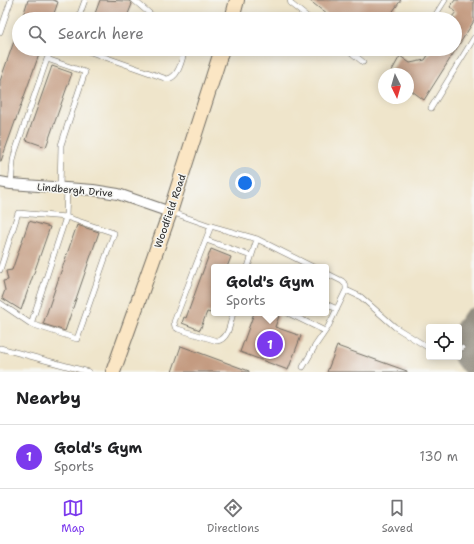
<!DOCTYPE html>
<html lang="en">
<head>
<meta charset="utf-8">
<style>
  body { margin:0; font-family:"Shantell Sans",sans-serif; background:#f6f6f6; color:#202124 }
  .controls { position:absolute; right:12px; bottom:12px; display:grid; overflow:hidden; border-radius:4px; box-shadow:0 2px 10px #0003 }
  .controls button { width:36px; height:36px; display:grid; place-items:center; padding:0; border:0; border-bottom:1px solid #e0e0e0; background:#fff; color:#202124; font:20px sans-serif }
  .compass { position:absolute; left:378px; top:68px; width:36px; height:36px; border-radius:50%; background:#fff; box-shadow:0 2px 10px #0003; rotate:175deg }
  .you { position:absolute; left:245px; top:183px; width:14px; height:14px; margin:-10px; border:3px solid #fff; border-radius:50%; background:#1a73e8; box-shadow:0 0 0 6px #1a73e833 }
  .badge { display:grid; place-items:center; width:26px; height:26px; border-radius:50%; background:#7c3aed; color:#fff; font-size:13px; font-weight:700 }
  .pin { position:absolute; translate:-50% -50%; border:2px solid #fff; box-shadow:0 1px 4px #0006 }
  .popup { position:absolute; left:211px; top:264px; width:118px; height:52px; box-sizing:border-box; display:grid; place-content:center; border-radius:4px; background:#fff; filter:drop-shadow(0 1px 3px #0005); font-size:13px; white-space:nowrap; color:#757577 }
  .popup b { font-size:15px; color:#202124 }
  .popup::after { content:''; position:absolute; left:50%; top:100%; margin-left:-8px; border:8px solid transparent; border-top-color:#fff }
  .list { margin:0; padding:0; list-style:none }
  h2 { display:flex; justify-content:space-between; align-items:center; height:52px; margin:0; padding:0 16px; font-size:17px }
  h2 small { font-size:13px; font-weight:400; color:#757577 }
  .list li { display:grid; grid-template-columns:26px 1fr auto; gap:12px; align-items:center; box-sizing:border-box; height:64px; padding:0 16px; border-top:1px solid #e0e0e0 }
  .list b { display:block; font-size:15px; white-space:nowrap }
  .list p { margin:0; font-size:13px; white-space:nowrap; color:#757577 }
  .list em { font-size:13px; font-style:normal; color:#757577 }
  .icon { flex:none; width:22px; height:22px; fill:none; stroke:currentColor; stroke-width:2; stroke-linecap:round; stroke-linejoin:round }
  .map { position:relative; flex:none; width:474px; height:372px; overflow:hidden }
  .search { position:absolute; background:#fff; box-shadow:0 2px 10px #0003; left:12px; right:12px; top:12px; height:44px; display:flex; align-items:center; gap:10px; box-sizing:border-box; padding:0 14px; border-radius:22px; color:#757577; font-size:15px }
  .sheet { height:116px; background:#fff }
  nav { display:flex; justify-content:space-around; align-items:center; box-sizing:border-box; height:56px; border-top:1px solid #e0e0e0; background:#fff; font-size:11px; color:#757577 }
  nav a { display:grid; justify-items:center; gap:2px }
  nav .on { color:#7c3aed }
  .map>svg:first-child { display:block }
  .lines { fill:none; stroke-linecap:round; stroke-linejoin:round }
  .taxiway { stroke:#8d887b; stroke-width:23 }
  .building { fill:#c49b81 }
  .service-casing { stroke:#706c63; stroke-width:6 }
  .minor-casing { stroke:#706c63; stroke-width:12 }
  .secondary-casing { stroke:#706c63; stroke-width:16 }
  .service { stroke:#fff; stroke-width:5 }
  .minor { stroke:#fff; stroke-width:10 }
  .secondary { stroke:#fbe6c4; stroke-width:14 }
  .labels { text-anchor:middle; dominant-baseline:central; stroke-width:3; stroke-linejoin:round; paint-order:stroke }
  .street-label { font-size:10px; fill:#2b2b2b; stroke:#f6f6f2 }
</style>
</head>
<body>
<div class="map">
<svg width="474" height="372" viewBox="0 0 474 372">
  <rect width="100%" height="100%" fill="#f6f6f2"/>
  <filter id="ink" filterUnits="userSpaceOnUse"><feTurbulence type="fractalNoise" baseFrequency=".025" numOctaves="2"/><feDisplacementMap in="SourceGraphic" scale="8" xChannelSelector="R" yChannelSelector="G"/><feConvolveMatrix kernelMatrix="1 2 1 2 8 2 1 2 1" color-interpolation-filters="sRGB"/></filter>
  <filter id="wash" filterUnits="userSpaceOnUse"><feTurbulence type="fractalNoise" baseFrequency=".012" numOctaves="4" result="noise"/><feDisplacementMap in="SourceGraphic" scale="16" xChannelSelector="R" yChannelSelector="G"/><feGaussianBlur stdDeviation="0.9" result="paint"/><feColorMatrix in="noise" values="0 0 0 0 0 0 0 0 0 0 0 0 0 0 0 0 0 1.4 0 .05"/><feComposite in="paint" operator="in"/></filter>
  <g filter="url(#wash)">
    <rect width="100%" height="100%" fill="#efe5cb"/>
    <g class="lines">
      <path class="taxiway" d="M474 319C471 324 466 329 463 335 458 346 464 360 474 365"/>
    </g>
    <g id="blocks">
      <path class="building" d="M28 0H53L58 2 52 19H22Z
        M100 0 129 1 132 4 126 19H93Z
        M309 0H401L391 14 398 19H333Z
        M455 0H474V21L424 100 408 88V74H390L400 56 410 63 425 60 432 49H455V18L452 17 456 12 450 7Z
        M18 30H19V49H41L1 161H0V81Z
        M52 66 72 73 46 147 26 140Z
        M29 221 50 227 21 310 2 298 5 290 3 281 8 280 6 271 12 270Z
        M77 225 99 232 65 331 43 324Z
        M211 249 231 257 227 267H214V304L211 313 207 312 200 330 182 323 184 317 186 318Z
        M254 313H269L279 316 275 327 301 336 288 370 240 352Z
        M181 346 249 371V372H172Z
        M337 346 407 371V372H327Z"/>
    </g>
  </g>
  <g filter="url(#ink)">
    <use href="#blocks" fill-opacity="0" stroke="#706c63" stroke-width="1"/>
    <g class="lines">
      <defs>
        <path id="service" d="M133 0 135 1 156 19
          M290 0 291 4 310 19
          M78 19 85 0
          M433 19 445 0
          M0 32 11 0
          M82 49 167 79C179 78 182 59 185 49
          M347 49 363 62
          M47 59 51 51 53 49
          M431 108 474 38
          M11 184 13 161 15 152 47 59 85 72 61 145 60 188
          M171 212 211 226 257 239 313 267
          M211 226 174 322 175 327 178 329 217 341C229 339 230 323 233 313
          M206 240 251 256
          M248 267 257 239
          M0 270 18 213 66 217 114 233 77 339 31 324 0 303
          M346 290 361 297 395 327 429 348
          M326 304 337 309
          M288 313 325 331
          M31 324 66 217 67 188
          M0 348 89 372
          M459 349 462 348
          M303 367 315 346 328 327 346 290V285L342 281 326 273"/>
        <path id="minor" d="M0 182 11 184 93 190 118 194 170 212"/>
        <path id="secondary" d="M232 19 237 0
          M113 372 170 212 222 49"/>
      </defs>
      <use href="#service" class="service-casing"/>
      <use href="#minor" class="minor-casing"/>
      <use href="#secondary" class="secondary-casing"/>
      <use href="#service" class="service"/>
      <use href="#minor" class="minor"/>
      <use href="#secondary" class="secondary"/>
    </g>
  </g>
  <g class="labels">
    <g class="street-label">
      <text transform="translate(75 190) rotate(5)">Lindbergh Drive</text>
      <text transform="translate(170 211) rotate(-71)">Woodfield Road</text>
    </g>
  </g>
</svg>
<div class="controls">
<button><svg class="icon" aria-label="locate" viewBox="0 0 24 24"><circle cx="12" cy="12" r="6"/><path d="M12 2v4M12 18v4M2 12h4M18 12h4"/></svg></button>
</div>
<svg class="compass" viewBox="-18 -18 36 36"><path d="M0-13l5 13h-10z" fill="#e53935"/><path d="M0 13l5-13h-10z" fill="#757577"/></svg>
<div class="you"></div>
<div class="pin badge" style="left:270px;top:344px">1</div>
<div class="popup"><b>Gold's Gym</b>Sports</div>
<div class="search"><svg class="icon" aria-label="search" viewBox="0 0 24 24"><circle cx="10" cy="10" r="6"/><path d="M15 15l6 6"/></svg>Search here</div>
</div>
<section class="sheet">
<h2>Nearby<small></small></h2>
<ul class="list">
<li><span class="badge">1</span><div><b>Gold's Gym</b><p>Sports</p></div><em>130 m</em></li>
</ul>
</section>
<nav>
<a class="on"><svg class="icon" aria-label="map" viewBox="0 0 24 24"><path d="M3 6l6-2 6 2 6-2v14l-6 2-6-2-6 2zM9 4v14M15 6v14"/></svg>Map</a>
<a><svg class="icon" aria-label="directions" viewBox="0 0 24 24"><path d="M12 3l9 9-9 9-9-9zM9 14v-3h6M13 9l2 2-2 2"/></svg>Directions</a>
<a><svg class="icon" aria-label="saved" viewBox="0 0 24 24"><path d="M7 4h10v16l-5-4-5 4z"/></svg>Saved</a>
</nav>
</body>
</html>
